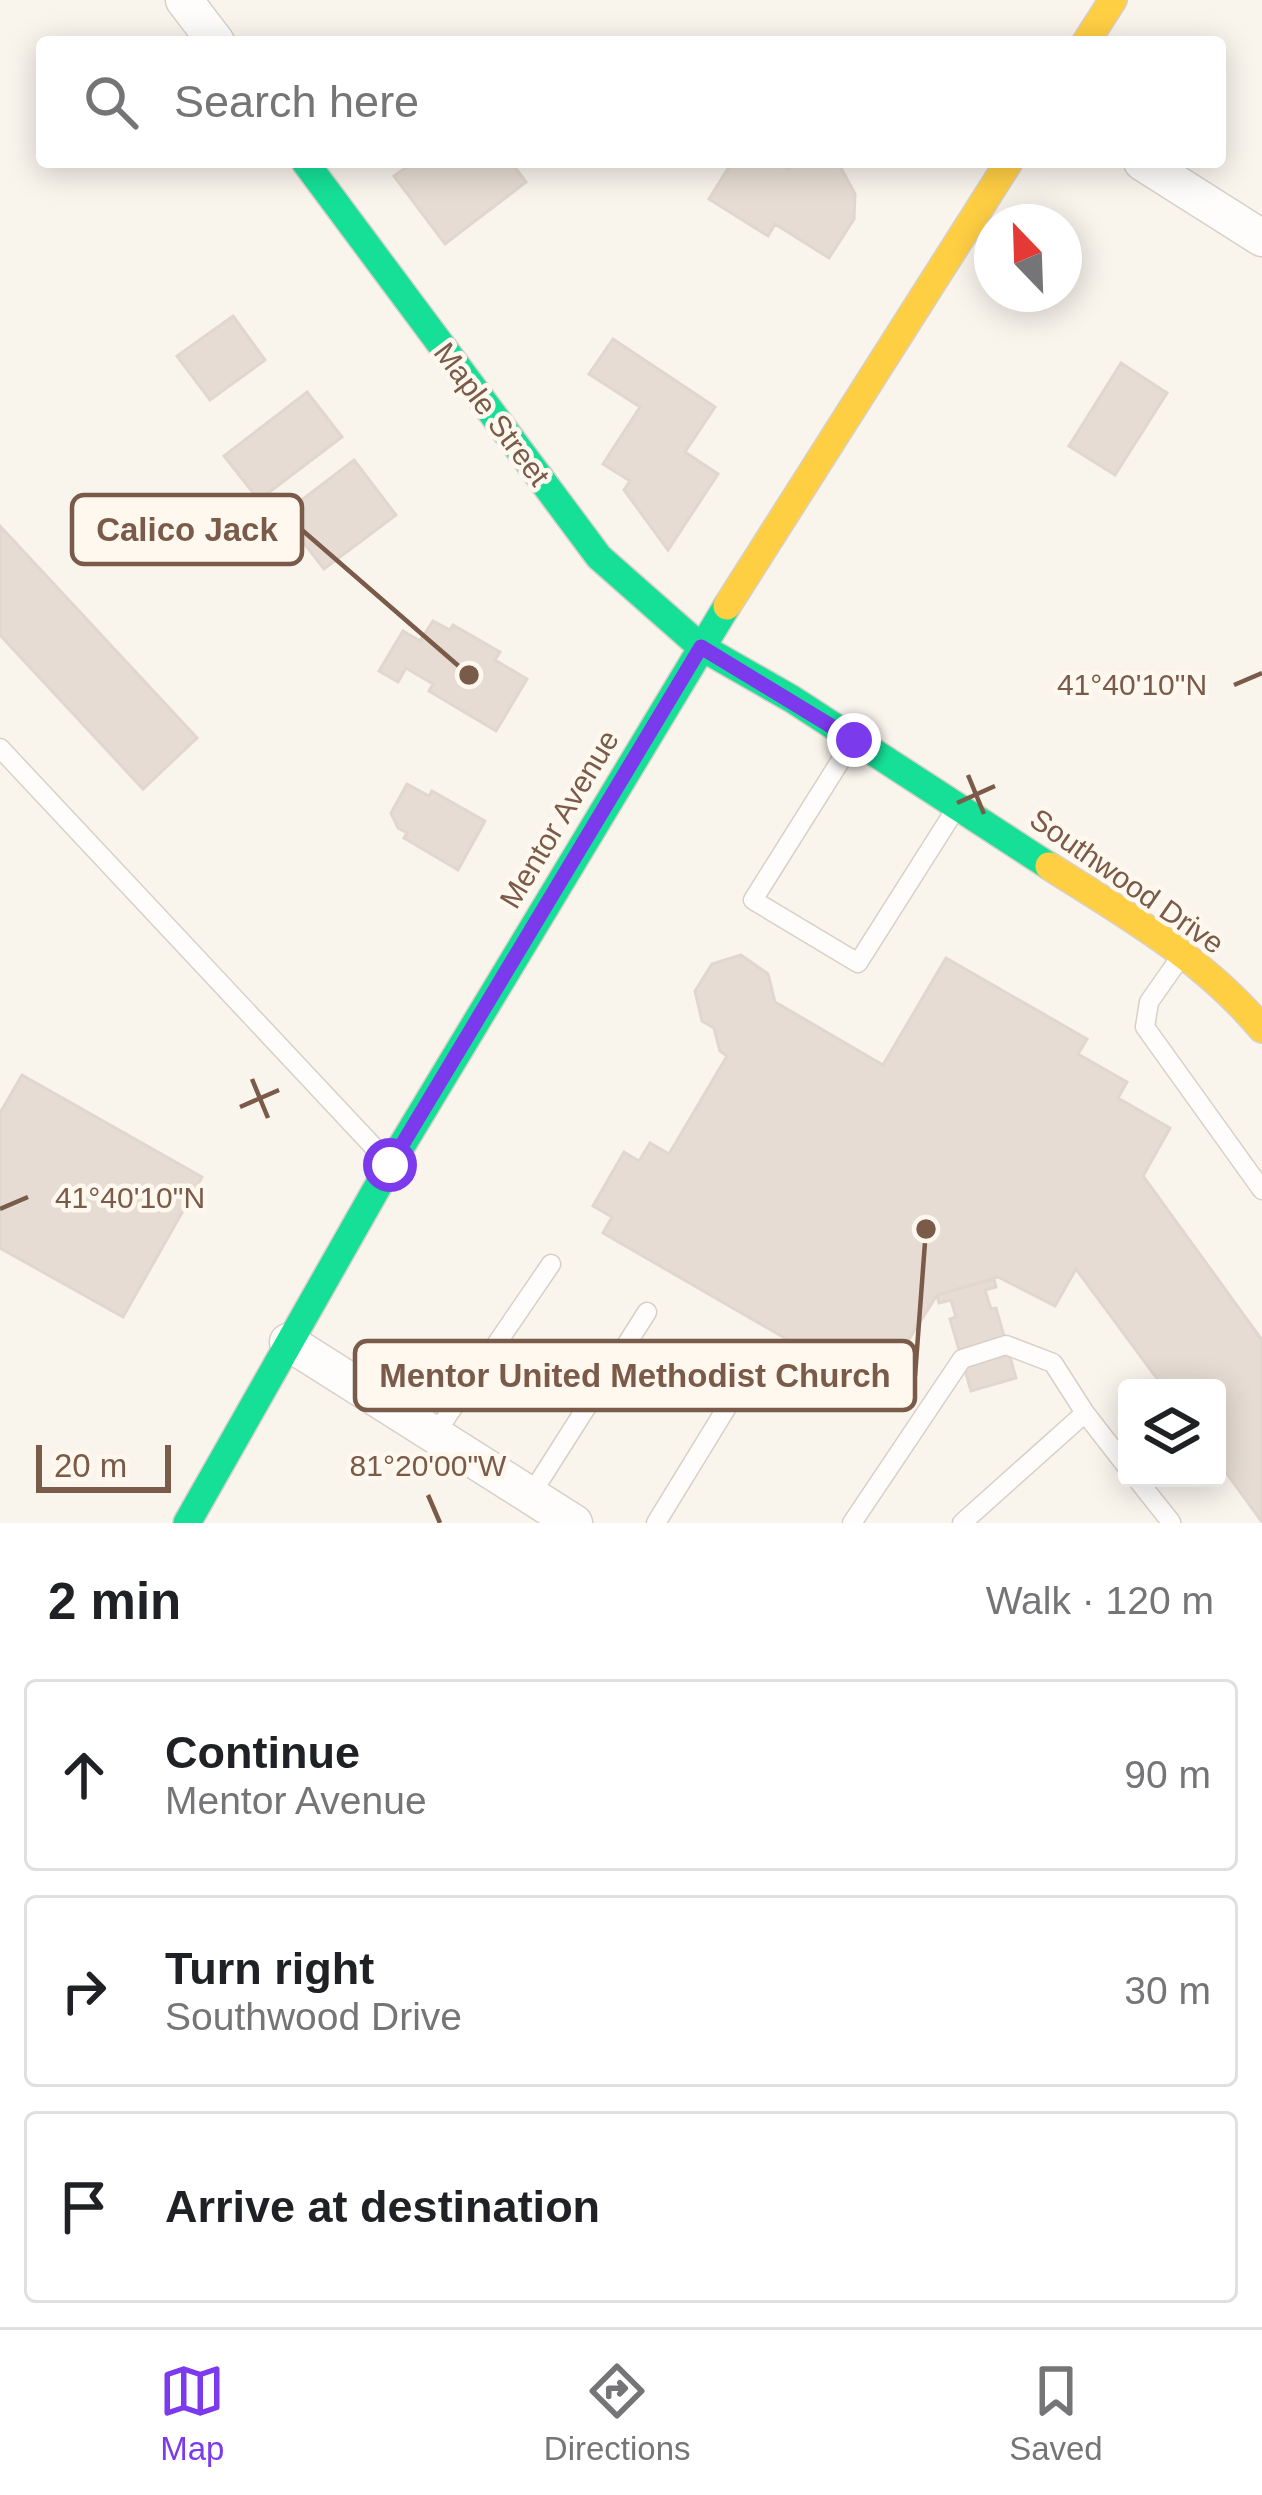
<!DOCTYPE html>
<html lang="en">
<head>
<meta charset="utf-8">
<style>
  body { margin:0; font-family:Arial,sans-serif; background:#f2f2f2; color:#202124 }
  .controls { position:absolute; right:36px; bottom:36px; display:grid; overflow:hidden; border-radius:12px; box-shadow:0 6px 30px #0003 }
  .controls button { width:108px; height:108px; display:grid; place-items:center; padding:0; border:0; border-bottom:3px solid #e0e0e0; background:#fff; color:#202124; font:60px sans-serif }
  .compass { position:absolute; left:974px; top:204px; width:108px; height:108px; border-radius:50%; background:#fff; box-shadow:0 6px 30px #0003; rotate:337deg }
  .scale { position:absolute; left:36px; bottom:30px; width:135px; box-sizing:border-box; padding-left:12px; border:6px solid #7a5a48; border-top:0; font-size:33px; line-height:42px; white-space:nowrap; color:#7a5a48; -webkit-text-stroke:9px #fff8ef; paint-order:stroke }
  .stop { position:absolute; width:36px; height:36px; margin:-27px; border:9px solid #7c3aed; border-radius:50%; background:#fff }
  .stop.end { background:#7c3aed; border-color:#fff; box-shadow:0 3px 12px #0008 }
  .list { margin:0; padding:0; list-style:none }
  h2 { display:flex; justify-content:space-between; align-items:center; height:156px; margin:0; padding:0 48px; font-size:51px }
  h2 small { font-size:39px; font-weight:400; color:#757577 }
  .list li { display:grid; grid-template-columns:78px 1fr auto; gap:36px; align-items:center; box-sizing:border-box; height:192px; margin:0 24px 24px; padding:0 24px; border:3px solid #e0e0e0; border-radius:12px }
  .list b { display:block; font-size:45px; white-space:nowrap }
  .list p { margin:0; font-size:39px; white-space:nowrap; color:#757577 }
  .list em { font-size:39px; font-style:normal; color:#757577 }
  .icon { flex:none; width:66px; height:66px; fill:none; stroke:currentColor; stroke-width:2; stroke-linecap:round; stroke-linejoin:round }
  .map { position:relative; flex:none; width:1262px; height:1523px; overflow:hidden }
  .search { position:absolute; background:#fff; box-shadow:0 6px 30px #0003; left:36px; right:36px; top:36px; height:132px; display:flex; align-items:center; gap:30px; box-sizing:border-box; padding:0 42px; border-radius:12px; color:#757577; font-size:45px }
  .sheet { height:804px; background:#fff }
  nav { display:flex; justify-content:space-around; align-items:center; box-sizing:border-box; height:168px; border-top:3px solid #e0e0e0; background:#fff; font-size:33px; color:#757577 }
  nav a { display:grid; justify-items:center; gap:6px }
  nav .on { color:#7c3aed }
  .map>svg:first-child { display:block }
  .building { fill:#e6dcd3; stroke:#e2d7ce; stroke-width:3 }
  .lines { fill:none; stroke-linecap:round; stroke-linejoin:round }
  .lane-casing { stroke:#d8d0c8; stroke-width:21 }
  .street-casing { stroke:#d8d0c8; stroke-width:39 }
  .fast-casing { stroke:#d8d0c8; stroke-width:30 }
  .slow-casing { stroke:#d8d0c8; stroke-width:30 }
  .lane { stroke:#fefdfc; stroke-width:18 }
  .street { stroke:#fefdfc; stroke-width:36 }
  .fast { stroke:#16e098; stroke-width:27 }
  .slow { stroke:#ffcf43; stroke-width:27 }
  .route { stroke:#7c3aed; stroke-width:15 }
  .ticks { fill:none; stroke:#7a5a48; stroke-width:4.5 }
  .labels { text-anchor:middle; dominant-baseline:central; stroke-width:9; stroke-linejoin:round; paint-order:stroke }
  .street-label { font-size:30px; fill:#7a5a48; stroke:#fff8ef }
  .ticks-label { font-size:30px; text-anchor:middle; fill:#7a5a48; stroke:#fff8ef; stroke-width:9; stroke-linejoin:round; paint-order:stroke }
  .leader { fill:none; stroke:#7a5a48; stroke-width:4.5 }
  .callout-dot { fill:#7a5a48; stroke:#fff8ef; stroke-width:4.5 }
  .callout { fill:#fff8ef; stroke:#7a5a48; stroke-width:4.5 }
  .callout-label { font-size:33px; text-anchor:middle; font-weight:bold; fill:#7a5a48 }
</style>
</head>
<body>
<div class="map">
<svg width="1262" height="1523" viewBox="0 0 1262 1523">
  <rect width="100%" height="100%" fill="#f9f4ec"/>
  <path class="building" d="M414 162H511L526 182 445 244 394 176Z
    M732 162H776L789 170 794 162H834L840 166 855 194 854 219 829 258 775 224 768 236 709 199Z
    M233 316 265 360 210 400 177 356Z
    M613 339 715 407 685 452 718 474 668 550 624 490 630 481 603 464 640 407 589 374Z
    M1121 363 1167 393 1115 475 1069 446Z
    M307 392 342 437 259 500 224 456Z
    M354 460 396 515 324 569 282 515Z
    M0 526 197 738 143 789 0 635Z
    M433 621 450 630 453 625 500 652 495 660 527 679 496 731 429 691 433 684 406 668 398 682 379 671 403 631 420 641Z
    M407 784 429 796 432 791 485 821 458 870 404 838 407 833 398 828 391 813Z
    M741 955 768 974 775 1002 883 1065 946 958 1087 1039 1078 1054 1127 1082 1118 1098 1170 1128 1143 1176 1262 1340V1522L1217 1460V1388H1164L1076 1269 1055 1306 998 1277 937 1295 879 1387 846 1394 793 1364 802 1348 603 1233 612 1217 593 1206 624 1152 639 1161 650 1143 669 1154 727 1056 720 1051 714 1028 702 1021 695 991 712 964Z
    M22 1075 202 1177 123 1317 0 1248V1113Z
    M994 1279 996 1287 985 1290 991 1309 996 1308 1016 1378 971 1391 950 1319 956 1317 951 1300 939 1303 937 1295Z"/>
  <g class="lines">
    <defs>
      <path id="lane" d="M851 744 753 900 858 963 955 810
        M0 748 386 1160
        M1182 955 1149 1002 1145 1027 1262 1190
        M435 1434 551 1264
        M1136 1478 1171 1522
        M530 1496 647 1312
        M656 1523 754 1363
        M852 1523 962 1359 1006 1345 1053 1363 1085 1413
        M962 1523 1085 1413 1127 1467"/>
      <path id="street" d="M184 0 216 42
        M1142 162 1262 238
        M288 1342 574 1523"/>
      <path id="fast" d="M305 162 599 557 701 647 792 699 1049 866
        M187 1523 390 1165 727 606"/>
      <path id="slow" d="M1086 42 1113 0
        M727 606 1009 162
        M1049 866C1125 914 1204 959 1262 1029"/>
    </defs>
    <use href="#lane" class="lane-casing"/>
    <use href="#street" class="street-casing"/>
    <use href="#fast" class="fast-casing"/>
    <use href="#slow" class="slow-casing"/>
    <use href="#lane" class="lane"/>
    <use href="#street" class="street"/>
    <use href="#fast" class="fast"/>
    <use href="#slow" class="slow"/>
  </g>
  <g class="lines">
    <path class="route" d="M390 1165 701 647 854 740"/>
  </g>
  <path class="ticks" d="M1234 685 1262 673M968 775 984 814M957 803 995 786M252 1079 268 1118M240 1107 279 1090M0 1209 28 1197M428 1495 440 1523"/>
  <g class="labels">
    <g class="street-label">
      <text transform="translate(492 414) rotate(53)">Maple Street</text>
      <text transform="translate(559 819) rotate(-59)">Mentor Avenue</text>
      <text transform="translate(1127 881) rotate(35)">Southwood Drive</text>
    </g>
  </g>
  <g class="ticks-label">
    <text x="1132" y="695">41°40'10"N</text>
    <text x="130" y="1208">41°40'10"N</text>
    <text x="428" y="1476">81°20'00"W</text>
  </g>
  <path class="leader" d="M469 675L302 530M926 1229L915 1376"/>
  <g class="callout-dot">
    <circle cx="469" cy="675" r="12"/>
    <circle cx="926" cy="1229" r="12"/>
  </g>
  <g class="callout">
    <rect x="72" y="495" width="230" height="69" rx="12"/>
    <rect x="355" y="1341" width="560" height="69" rx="12"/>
  </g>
  <g class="callout-label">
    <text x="187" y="541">Calico Jack</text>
    <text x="635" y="1387">Mentor United Methodist Church</text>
  </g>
</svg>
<div class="controls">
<button><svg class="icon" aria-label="layers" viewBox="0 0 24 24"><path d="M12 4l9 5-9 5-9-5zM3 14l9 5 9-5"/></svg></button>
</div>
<svg class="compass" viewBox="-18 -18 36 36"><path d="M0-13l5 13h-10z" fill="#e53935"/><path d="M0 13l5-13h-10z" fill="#757577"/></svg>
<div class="scale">20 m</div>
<div class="stop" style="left:390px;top:1165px"></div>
<div class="stop end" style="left:854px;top:740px"></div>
<div class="search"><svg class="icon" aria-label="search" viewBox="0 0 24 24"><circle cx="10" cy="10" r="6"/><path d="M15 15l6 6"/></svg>Search here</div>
</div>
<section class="sheet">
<h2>2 min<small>Walk · 120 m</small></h2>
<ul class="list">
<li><svg class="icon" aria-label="ahead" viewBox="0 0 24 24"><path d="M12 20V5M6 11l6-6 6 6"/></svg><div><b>Continue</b><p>Mentor Avenue</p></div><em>90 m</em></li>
<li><svg class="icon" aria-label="right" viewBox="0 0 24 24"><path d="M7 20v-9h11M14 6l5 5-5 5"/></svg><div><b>Turn right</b><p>Southwood Drive</p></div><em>30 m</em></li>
<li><svg class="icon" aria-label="arrive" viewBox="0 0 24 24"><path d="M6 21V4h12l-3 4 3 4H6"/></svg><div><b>Arrive at destination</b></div></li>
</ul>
</section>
<nav>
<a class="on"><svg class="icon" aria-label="map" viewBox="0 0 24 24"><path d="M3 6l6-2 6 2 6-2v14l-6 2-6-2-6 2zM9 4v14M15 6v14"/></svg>Map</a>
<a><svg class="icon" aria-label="directions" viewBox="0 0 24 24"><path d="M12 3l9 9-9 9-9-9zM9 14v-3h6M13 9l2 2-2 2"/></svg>Directions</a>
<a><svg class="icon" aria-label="saved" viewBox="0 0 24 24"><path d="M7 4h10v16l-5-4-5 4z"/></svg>Saved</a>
</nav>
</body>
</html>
